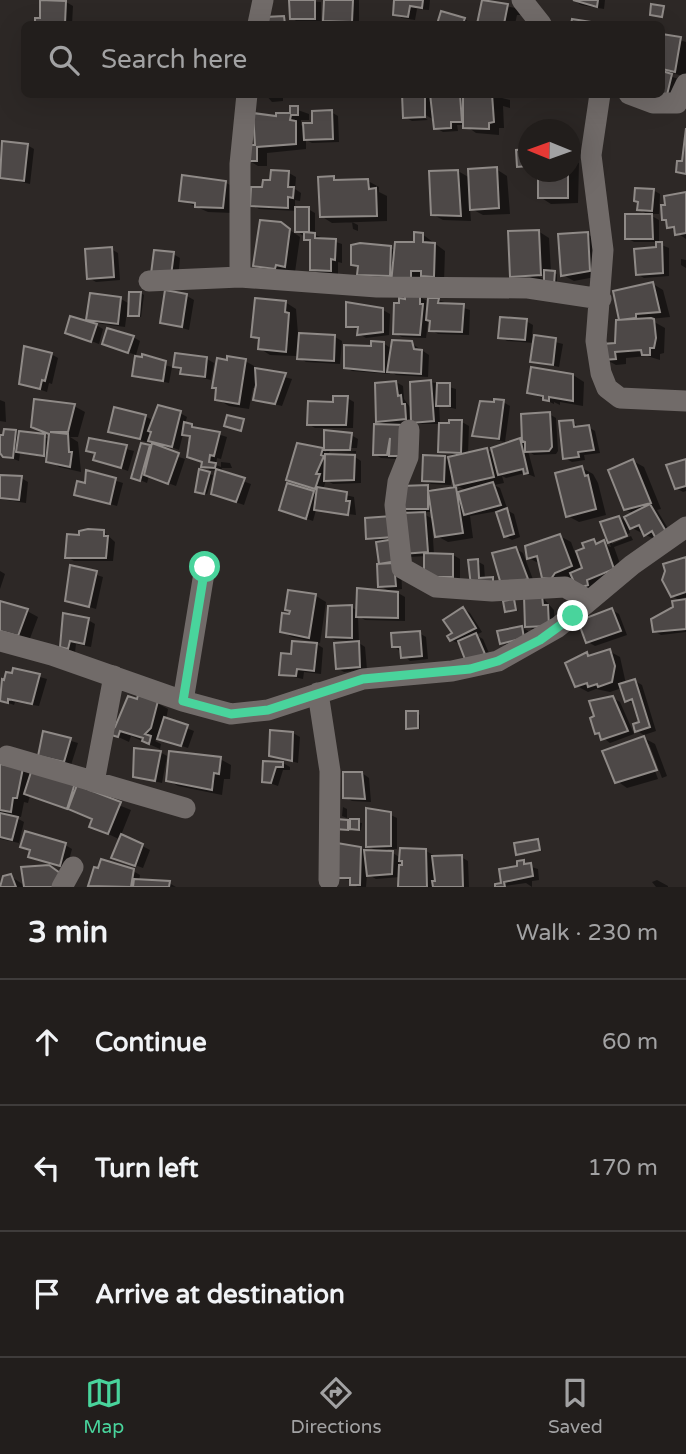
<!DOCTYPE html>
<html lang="en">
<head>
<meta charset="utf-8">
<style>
  body { margin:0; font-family:"Varela Round",sans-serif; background:#2e2b29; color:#f1f3f6 }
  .compass { position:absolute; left:518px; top:119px; width:63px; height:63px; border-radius:50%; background:#221e1c; box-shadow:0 7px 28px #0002; rotate:271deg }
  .stop { position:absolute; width:21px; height:21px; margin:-16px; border:5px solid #49d49c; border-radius:50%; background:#fff }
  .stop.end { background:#49d49c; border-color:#fff; box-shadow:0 2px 7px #0008 }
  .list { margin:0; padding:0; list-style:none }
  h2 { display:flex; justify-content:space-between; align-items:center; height:91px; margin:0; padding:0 28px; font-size:30px }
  h2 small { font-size:23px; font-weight:400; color:#a2a2a3 }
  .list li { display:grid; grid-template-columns:46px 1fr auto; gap:21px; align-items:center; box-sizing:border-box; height:126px; padding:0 28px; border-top:2px solid #3f3c3b }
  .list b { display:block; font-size:26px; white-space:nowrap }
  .list em { font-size:23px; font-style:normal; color:#a2a2a3 }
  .icon { flex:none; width:38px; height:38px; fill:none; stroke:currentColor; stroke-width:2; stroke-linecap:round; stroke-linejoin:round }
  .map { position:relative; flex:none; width:686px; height:887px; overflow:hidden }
  .search { position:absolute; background:#221e1c; box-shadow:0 7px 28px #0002; left:21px; right:21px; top:21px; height:77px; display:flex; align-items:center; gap:18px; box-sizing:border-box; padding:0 24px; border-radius:10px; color:#a2a2a3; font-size:26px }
  .sheet { height:469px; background:#221e1c }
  nav { display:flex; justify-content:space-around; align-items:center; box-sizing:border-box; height:98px; border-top:2px solid #3f3c3b; background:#221e1c; font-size:19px; color:#a2a2a3 }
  nav a { display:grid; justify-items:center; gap:4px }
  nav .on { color:#49d49c }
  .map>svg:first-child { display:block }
  .shadow { fill:#0007; fill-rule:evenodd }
  .building { fill:#4d4847; stroke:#8f8a87; stroke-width:2 }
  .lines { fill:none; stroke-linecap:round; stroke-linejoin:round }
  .minor { stroke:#716b69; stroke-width:21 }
  .route { stroke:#49d49c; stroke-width:9 }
</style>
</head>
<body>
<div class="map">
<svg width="686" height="887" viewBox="0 0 686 887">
  <rect width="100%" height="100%" fill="#2d2826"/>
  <path class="shadow" d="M291 0 321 2V22H298L291 18Z
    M325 0H359V24H332L325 20Z
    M397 0H430L429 10 417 9 415 20 402 18 395 14Z
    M574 0H605L604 9 581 5Z
    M483 1 515 8 522 12 521 15H517L515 24H478Z
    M41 2H66L73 6 72 24H38Z
    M442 13 465 19 471 24H439Z
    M662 35 686 42V77L662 70Z
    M662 73 678 79 674 98 662 94Z
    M265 94H283V101L272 102Z
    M404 94H502V98L510 100V108L503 106 504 128H499V135L476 133 465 125H457L458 131 443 132 436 128 434 120 419 111 417 114 428 120 412 121 405 117Z
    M292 108 309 114V120H301V125L305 128 331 112 338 116 339 142 312 143 306 140V149L267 153V166H258L248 160 278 118 292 115Z
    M27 145 34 149 30 184 0 177 1 161Z
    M570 158 579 163 578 203 551 204 540 197V172H570Z
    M496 169 507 176 510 214 483 215 470 208 471 221 443 220 432 214 458 171 470 178Z
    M289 173 296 177 295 189 301 193 300 201 295 200V209H308L315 213V235L342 244V263L338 262V274L319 273 312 269V243L297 231V211L259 209 252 205 264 189Z
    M334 178 341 182 368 181 379 187V192L387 196V221L332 223 321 216Z
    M225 182 236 189 233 213 208 212 181 200Z
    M653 190 660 194 659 214H648L659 220V244L669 248V276L644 278 637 274 657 248 658 242H634L627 238 650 216 639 209Z
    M686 194V239L669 227 668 222 664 219Z
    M352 222 358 225V231L353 229Z
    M281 224 300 237 295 272H266L255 265Z
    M538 231 549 238 551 272 557 274V285L523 282 512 276ZM535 270 545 276V280L533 273Z
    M422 234 445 251 444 282 421 276V290L370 280 359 274V268L353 264 390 248 397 251 416 244Z
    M587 234 598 240 600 276 574 281 563 275Z
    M111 249 118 253 120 280 96 282 89 278Z
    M173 254 180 258 178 279 160 277Z
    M681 259 686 260V268L681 265Z
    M653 284 663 290 670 317 649 319 665 328 664 353 660 354V360L647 356 626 358V364L616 365 605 359 616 345 621 322 615 292Z
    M141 293 144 295 141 317H133L130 315Z
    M91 295 121 299 128 303 125 327 95 323 88 319Z
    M187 296 194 300 189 330 161 322Z
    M420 297 429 302 438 300 470 310 469 335 438 334 431 330 432 315 429 314 426 338 402 337 395 333Z
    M285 302 296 309 298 334 335 337 342 341 340 364 306 362 296 356 270 355 259 348 260 341 253 336Z
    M383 310 390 314 389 335 366 338 359 334V330L348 326Z
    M526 321 533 325 532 336 563 344 559 367 532 361 534 343 507 341 500 337Z
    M96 325 103 329 99 344 67 332Z
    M133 337 140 341 136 355 104 344Z
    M393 342 414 345 429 355 428 377 396 375 390 371V374L352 371 345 367 372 347 383 343 392 349Z
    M51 354 58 358 52 384 49 383 47 392 21 383Z
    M176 355 207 359 214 363 211 380 182 373 175 366Z
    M143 359 172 367 169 383 134 375Z
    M245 361 256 367V370L292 379 282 406 255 399V388H253L249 409 229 406 219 400 218 389 214 387Z
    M573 375 584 382 583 406 560 402V405L554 402V404L529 392Z
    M396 382 403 386 404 399 412 410 431 382 456 389V409L439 405 440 424 462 422 469 426 468 454 487 450 495 454 520 440 523 442V416L549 414 556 418 558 451 556 454 534 455 528 451 535 477 525 473 506 478 502 476 504 483 494 485 500 488 507 508 505 509 514 514 520 537 512 540 505 536 498 511 470 516 473 538 448 542 437 536 435 522H432L434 555H453L460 559V580H433L426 556 410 557 401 569 402 589 389 591 380 586 378 541 368 538 412 514 401 508 427 487 435 492 456 489 467 491 456 485 451 469V485L431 484 424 480 444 457 450 461 457 456 440 451 441 424H391L398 459 381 458 374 454 387 426 378 421ZM421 512H433L434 520Z
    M347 398 354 402 353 428H315L308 424Z
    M0 400 5 402 6 422 0 421Z
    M503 402 510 406 505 442 474 435Z
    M74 406 85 412 78 437H70L78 442 81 472 59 467 48 458 20 453 19 461 0 454V437L15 432 51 439V435L32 426Z
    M180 413 187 417 185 424 227 437 221 459 217 458 216 465 221 467V462L230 463 232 468H222L221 473 251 484 244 505 213 494 217 471 210 470 203 466 204 463 189 456 192 439 183 434 179 450 148 438 147 442 110 431 145 416 154 421Z
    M573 422 580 428 588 427 595 431 600 453 584 455 585 460 572 462 565 458Z
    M326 432 351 435 358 439 357 448H331L328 456 355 457 361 461V483L333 484 326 480 323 490 354 497 356 515 316 510 313 521 281 510 289 485 318 495V490L288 479 322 450 326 452Z
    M91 440 134 451 128 471 95 459 96 455 88 450Z
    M142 445 185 459 176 486 149 476 147 483 133 477Z
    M356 451V453L331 452Z
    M633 461 644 467 661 509 657 510 673 537 652 538 628 526 630 533 612 540V544L631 536 633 540 614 547 624 575 589 594 574 577 557 585 540 564 529 558 560 536 571 542 575 553 586 549 594 541 611 547 602 523 619 517 628 523 634 514 625 509Z
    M686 461V491L683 492 676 488Z
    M582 468 593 474 598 483 606 515 579 522 568 516Z
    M200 471 213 475 207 494 200 492Z
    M88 472 123 483 117 506 76 494 87 486Z
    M0 476 21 478 28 482 26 503 0 499Z
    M104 532 115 542 113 561H74L67 557 80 537Z
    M516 549 523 553 534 582 510 591Z
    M686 558V597L679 600 672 596 667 571Z
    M477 561 484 565 485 579 499 583 479 589Z
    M71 567 103 577 96 609 67 600Z
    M0 571 5 574 0 589Z
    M398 593 405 597V621L365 620 358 616 359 643 365 647 367 670 344 672 337 668 356 641 335 640 328 636 351 607 358 611Z
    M316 596 326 602 320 643 292 637 282 631 291 616Z
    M542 597 554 610 555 629 534 630 527 626Z
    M514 601 518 611H506Z
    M686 601V632L661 635 654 631Z
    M0 604 27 611 38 617 29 641 0 633Z
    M463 609 470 613 482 632 476 635 483 639 491 658 451 640Z
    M612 610 619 614 627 635 595 646 588 642Z
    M88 620 95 624 91 647 76 644 75 652 61 647Z
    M521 627 528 631 530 642 509 647 502 643Z
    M419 633 426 637 428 659 410 661 394 646Z
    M315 643 323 648 321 674 304 672 303 679 280 674 292 656Z
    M609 651 620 657 626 684 635 681 642 685 656 731 644 735 637 731 641 723 635 704 626 700 622 688 610 692 596 689 588 692 577 686 573 659Z
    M14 670 47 679 39 706 15 702 14 705 0 700 3 682 14 675Z
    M613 698 620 702 634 734 610 743 597 733Z
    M157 703 168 709 166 720 194 731 188 748 158 738 155 741 161 744 160 749 131 736 129 742 110 733Z
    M417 713 420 715V729H410L407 728Z
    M44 733 78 743 71 765 40 756Z
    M293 733 300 737 298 763 270 755Z
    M644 738 655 744 667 776 662 778 649 744H645L658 779 627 788 617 781Z
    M160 752 167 756 162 783 134 776Z
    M220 759 231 765 230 779H224L222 795 178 786 168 780Z
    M264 762 283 763 290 767V770H283L278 786 264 781Z
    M0 765 23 770 32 775 33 771 131 810 121 835 150 850 143 868 113 857 121 840 91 826 93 820 30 795 28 803 24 802 21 817 13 816 24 822 19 843 0 839Z
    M362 773 369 778 371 802 352 801 345 797Z
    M343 807 347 809V818L342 816Z
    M368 810H380L397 818V849H387L399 857V867H404L426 851 437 857H461L468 861 469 887H399L400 877 376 879 367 874 366 887H357L352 881 337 877 360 849 379 852 368 846Z
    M348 821 362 823 361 830 337 828Z
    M537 841 542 851 517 853Z
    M65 845 72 849 67 868 37 860 30 856 32 851 22 846Z
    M519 863 538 869 539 880 532 881V887L526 883 497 887 507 884 502 881 519 867Z
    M133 871 140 875 139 881 169 883 176 887 90 885Z
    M10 876 24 885 70 887H0V882Z
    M657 880 668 886V887H656L652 882Z"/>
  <path class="building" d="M40 0 66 1 65 24H35V18H40Z
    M289 0H315V19H290Z
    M324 0H353L352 22 323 21Z
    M394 0H423L422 8 410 6 408 17 393 15Z
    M482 0 508 4 504 24H477Z
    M573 0H598L597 7Z
    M651 4 664 6 662 17 650 15Z
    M441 11 465 18 463 24H437Z
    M284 16 285 24H265V17Z
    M572 19 604 24H571Z
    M662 34 681 37 675 72 662 69Z
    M662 71 672 74 667 95 662 94Z
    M402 94H425V117L403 118Z
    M430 94H460L462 122H451V128L434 129Z
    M463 94H492L494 122 489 123V129L463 128Z
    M290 106H298V115H291L290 120 296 121V144L257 147V161H246V145H255L253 113 276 116V113H290Z
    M332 110 333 139 304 140 303 123H312V111Z
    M686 128V174L676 172 677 161H682Z
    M2 141 28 144 24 181 0 178Z
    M528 149V166L517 167 516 150Z
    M497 167 499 208 470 210 468 169Z
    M271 170 289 171 288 187H294L293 198 288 197V208L250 206 251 187H262L263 180H270Z
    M458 170 461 216 431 215 429 171Z
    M538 172H568V198H538Z
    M182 175 226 181 223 208 195 207V203L179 201Z
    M334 176V180L368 179 369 189 376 188 377 216 320 217 318 177Z
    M635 188 654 189 652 211 637 210 638 202 634 201Z
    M686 192V233L675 235 674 227 667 228 666 220H662L661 205H665L664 196Z
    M295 207H309V232H295Z
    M625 214H652L653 239H625Z
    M260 220 281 222 290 229 285 267 276 265 275 269 253 266Z
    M539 230 541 275 510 277 508 231Z
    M304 232 315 233V238L336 239 335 260 331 259V271L310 270V240H304Z
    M414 232 423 233V242L435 243 434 277 421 276V271H411V284H391L395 242H414Z
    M588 232 590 271 561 276 558 234Z
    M656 242H662L663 273 636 275 634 249 656 247Z
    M360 243 391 246 390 276 357 275 358 266 351 265V245Z
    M112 247 114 277 87 279 85 249Z
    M154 250 174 252 171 276 151 274Z
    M544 270 555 271 554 285 544 284Z
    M653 282 660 312 636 314V318L619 320 613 291Z
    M165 290 187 294 182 327 160 323Z
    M129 292H141L139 316H128Z
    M90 293 121 297 118 324 86 320Z
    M405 294 420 295V304H423L420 335 393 334 394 303H399V298L405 299Z
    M255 298 286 301 285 312 289 313 286 352 258 349 259 338 251 337Z
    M428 298H439L438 303 464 304 462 332 429 331 430 321 426 320Z
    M346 302 383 308V332L357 335 358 327H346Z
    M70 316 97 324 91 342 65 333Z
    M500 317 527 319 525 340 498 338Z
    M651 318 654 319 656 338 654 348H650V355H642L641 350 615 352 616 359 603 360 602 344 615 343 616 320Z
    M107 328 134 336 128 353 102 344Z
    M299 333 335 335 334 361 297 359Z
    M534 335 556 338 553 365 530 362Z
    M392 340 412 341 414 349 422 350 421 374 387 372Z
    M371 341 384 342V372L344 368V345L371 346Z
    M24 346 52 353 45 381 42 380 40 389 19 384Z
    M175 353 207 357 205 377 180 374 181 368 173 367Z
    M142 354 166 361 163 381 132 376 135 356 142 357Z
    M227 356 246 359 239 404 215 400 216 388H212L217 358 227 360Z
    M531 367 573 374V401L549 397V401L543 400V396L527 393Z
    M255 368 286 373 275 404 253 400 256 385Z
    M431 380 434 421 411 423 410 382Z
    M396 381 398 396 401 395 402 404H405L406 419 376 422 375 383Z
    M437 383H450V406H436Z
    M333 396H348L346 425H307L308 401 333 402Z
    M34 399 75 404 68 432H50L68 434 69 452H72L70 467 46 462 49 434 31 427Z
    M494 399 504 400 499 439 472 436 480 401 494 402Z
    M158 405 181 411 172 447 148 441 151 432 148 431Z
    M114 407 146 415 140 439 108 432Z
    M550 412 552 447 549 451 525 452V442L522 441 521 414Z
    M227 415 244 419 241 431 224 426Z
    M449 420H462L461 453 438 452 439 423H449Z
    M573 420 574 427 589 425 594 450 578 452 579 457 563 459 559 421Z
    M184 422 192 424V427L220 432 214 456 210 455 209 462 216 463 215 468 201 467 202 462 187 457 190 436 182 435Z
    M374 424 406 425 405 456H389L390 438 387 455H373Z
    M4 429 16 430 13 458 3 457 0 453V435H3Z
    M324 430 352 433 350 450H324Z
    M19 431 45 434 44 456 16 452Z
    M89 438 127 445 121 468 93 460 95 453 86 451Z
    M520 438 528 473 524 474 523 469 498 475 491 448Z
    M141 443 150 445 140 481 131 478Z
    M152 443 179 453 168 484 144 475Z
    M297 443 323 448 321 455 324 456 316 474H320L315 489 286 480Z
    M487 448 494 477 454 486 448 457Z
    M325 454 355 455 354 480 324 481Z
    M423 455 445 456 444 482 422 481Z
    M633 459 651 503 624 510 608 470Z
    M686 459V486L675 489 666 465Z
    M582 466 585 476 588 475 596 509 566 517 555 473Z
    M199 469 210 472 204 494 195 492Z
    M216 469 245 478 236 502 211 494Z
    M86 470 116 478 110 504 74 495 77 481 85 483Z
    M0 475 22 476 19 500 0 498Z
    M493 482 501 505 464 515 458 492Z
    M287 483 314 491 306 519 279 510Z
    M428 485V509H400L401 486Z
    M317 487 347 492 346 501H350L348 515 314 510Z
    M456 487 463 533 435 537 428 491Z
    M650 504 667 533 656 539 652 531 644 536 639 525 630 529 624 517Z
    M507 508 514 534 504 537 496 512Z
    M425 512 428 552 402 554V513Z
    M392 516 394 537 366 539 365 518Z
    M619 516 627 536 608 543 600 522Z
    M88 529 104 530V536H108L106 558H65L67 534 79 535V531Z
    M560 534 572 566 555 573 551 579 542 578 537 556 527 559 525 546Z
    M395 539 397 561 379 564 376 542Z
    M594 539 596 544 604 540 614 569 587 580 588 585 577 589 570 573 582 568 576 551 584 548 582 543Z
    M516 547 528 579 502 588 492 553Z
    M424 553 453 554V577H424Z
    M686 557V592L671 597 662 580 665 571 663 564Z
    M478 559 479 578 493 577V584L471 586 468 560Z
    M394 563 396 586 378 587 377 564Z
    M70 565 97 571 89 607 65 601Z
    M357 588 398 592V618L356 617Z
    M288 590 316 594 309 638 280 632 282 613 289 614 290 611 285 610Z
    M542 595 543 605H548L549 626 525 627 524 596Z
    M514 599 516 610 505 612 503 601Z
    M686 599V629L653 632 651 619 673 607 672 601Z
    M0 601 28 609 18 636 0 631Z
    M352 605V638L326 637 328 606Z
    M463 607 476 628 450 641 447 636 452 633 443 620Z
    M612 608 621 631 586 643 578 621Z
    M63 613 89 618 84 644 70 641 68 649 60 647Z
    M522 626 524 638 500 644 497 631Z
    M420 631 422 656 401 658 400 647H392L391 633Z
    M476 633 485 654 466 662 458 641Z
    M292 641 317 643 314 671 297 669 296 676 279 675 281 653 291 654Z
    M359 641 360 667 336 669 334 643Z
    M610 649 615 666 612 682 598 687 597 684 588 687 587 683 575 687 565 663 587 652 588 656Z
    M13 668 40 674 32 704 8 699V703L0 701 2 679 4 680 6 672 12 673Z
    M635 679 650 727 635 732 633 724 639 722 632 699 625 702 619 684Z
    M138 695 158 701 151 728 145 734 151 736 149 744 142 741 143 738 120 731 118 737 108 734 115 727 128 696 137 699Z
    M613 696 628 731 601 740 599 733 595 734 590 718 594 716 589 701Z
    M406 711H418V728L406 729Z
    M164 717 188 725 181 746 157 739Z
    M270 730 293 732 292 761 269 756Z
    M43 731 71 738 64 762 38 756Z
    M644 736 657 770 615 783 602 751Z
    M134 748 161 751 155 781 133 777Z
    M169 751 221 757 219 774 214 773 212 790 166 781Z
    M263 761 283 762V767H276L271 783 262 782Z
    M0 764 23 768 17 798H13L11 812 0 810Z
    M32 769 75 783 67 809 24 794Z
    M343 772H362L365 799 343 798Z
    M77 785 121 802 108 834 89 827 92 819 68 809Z
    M366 808 391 812V846L366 847Z
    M0 813 18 817 12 840 0 837Z
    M336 819 348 820V830L335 829Z
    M350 819H359V830L350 829Z
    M25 831 66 843 60 866 28 857 30 850 20 847Z
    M121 834 143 844 135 866 111 858Z
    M538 839 540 850 516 855 514 843Z
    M337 843 361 847 360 885H350V878H335Z
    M400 848 426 849 427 887H398L399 865H402V861H399Z
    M364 850 393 851 392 874 367 876Z
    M462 855 463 887H433L432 881H435L432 856Z
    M101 859 134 869 131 887 88 886 94 867 98 868Z
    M524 860V864L531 863 533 876 504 882 505 887H495V884L501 883 499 869 517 866V861Z
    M49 865 60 873V887H24L21 867Z
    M11 874 16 887H0L3 876Z
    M134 879 170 881 169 887H133Z"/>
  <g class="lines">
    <path class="minor" d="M522 0 541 24
      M258 24 263 0
      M247 94 240 164V277L377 287 528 288 601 299
      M600 94 591 155 603 250 596 341 601 373 607 388 620 398 686 401
      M629 94 653 103H677L686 84
      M149 281 240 277
      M409 430 408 457 398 482 395 505 402 568 436 587 492 591 565 587 588 600
      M0 641 52 655 183 701 231 714 268 710 363 679 452 671 498 661 558 627 632 565 686 527
      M318 693 330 771 329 880
      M183 701 205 567
      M7 756 185 808
      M94 782 114 676
      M62 887 73 867"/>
  </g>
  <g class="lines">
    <path class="route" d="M205 567 183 701 231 714 268 710 363 679 470 669 498 661 540 640 573 616"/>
  </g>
</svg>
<svg class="compass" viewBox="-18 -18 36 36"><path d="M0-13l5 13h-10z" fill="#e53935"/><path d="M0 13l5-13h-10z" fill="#a2a2a3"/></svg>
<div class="stop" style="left:205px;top:567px"></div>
<div class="stop end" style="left:573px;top:616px"></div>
<div class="search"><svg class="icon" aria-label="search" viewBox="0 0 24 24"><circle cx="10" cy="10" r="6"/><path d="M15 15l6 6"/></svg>Search here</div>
</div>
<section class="sheet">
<h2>3 min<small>Walk · 230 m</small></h2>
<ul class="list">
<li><svg class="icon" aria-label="ahead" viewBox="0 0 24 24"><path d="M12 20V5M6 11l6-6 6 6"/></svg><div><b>Continue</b></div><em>60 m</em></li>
<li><svg class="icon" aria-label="left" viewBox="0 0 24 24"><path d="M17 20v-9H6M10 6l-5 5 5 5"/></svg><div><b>Turn left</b></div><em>170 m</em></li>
<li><svg class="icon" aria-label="arrive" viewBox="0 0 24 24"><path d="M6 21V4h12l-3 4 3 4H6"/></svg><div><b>Arrive at destination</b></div></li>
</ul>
</section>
<nav>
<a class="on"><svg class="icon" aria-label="map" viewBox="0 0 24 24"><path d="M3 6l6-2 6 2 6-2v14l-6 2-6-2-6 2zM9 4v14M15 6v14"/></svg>Map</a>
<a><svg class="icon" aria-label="directions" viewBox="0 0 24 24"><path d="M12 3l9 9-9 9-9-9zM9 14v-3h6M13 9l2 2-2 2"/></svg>Directions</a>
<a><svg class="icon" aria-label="saved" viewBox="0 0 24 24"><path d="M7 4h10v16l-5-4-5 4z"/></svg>Saved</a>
</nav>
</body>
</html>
